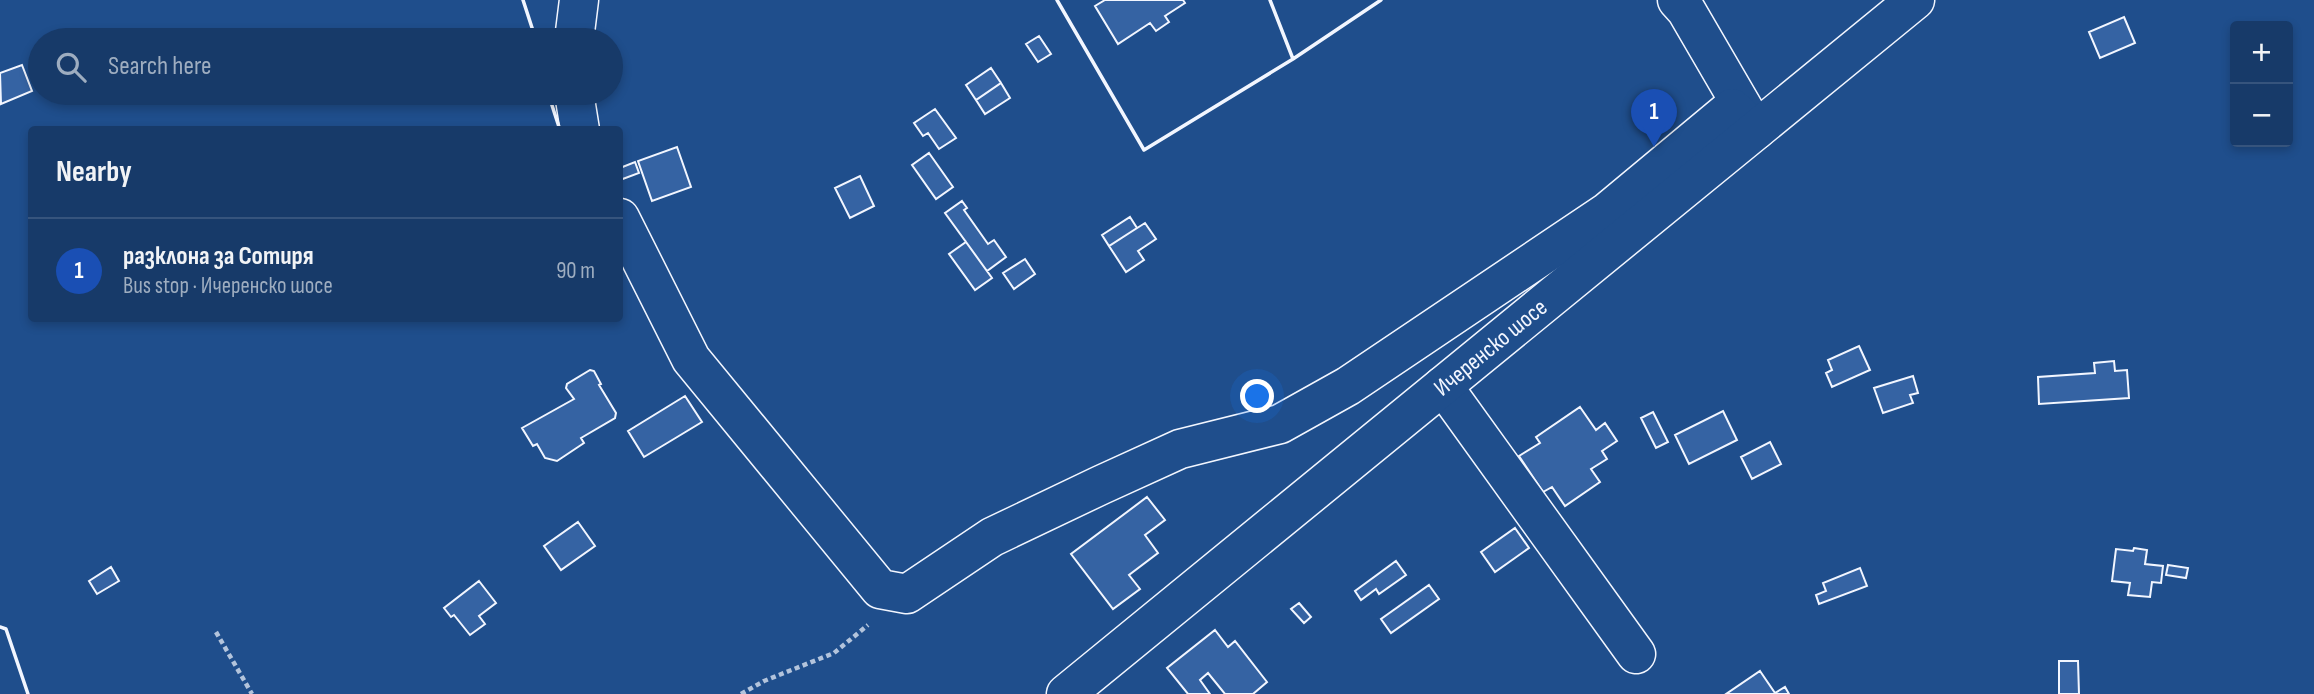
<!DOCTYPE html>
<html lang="en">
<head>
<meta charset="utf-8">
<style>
  body { margin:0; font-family:"Sofia Sans Condensed",sans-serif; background:#244571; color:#f1f3f6 }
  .controls { position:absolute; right:21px; top:21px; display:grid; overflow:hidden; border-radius:7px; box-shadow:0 4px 10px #0003 }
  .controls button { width:63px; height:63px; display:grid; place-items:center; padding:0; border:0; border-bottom:2px solid #36547d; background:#173a69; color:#f1f3f6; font:35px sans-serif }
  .you { position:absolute; left:1258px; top:397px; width:24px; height:24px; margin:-18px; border:5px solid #fff; border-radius:50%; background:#1a73e8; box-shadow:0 0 0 10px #1a73e833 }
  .badge { display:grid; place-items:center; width:46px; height:46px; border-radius:50%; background:#e797bd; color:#fff; font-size:23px; font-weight:700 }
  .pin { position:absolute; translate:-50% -58px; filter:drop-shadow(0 2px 4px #0008) }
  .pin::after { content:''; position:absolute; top:37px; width:24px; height:21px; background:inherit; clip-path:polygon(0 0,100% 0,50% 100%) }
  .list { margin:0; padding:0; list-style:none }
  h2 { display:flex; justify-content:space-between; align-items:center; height:91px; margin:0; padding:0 28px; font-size:30px }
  h2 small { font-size:23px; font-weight:400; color:#9eadc0 }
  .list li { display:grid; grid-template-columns:46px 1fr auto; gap:21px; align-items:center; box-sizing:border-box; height:105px; padding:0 28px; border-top:2px solid #36547d }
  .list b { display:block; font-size:26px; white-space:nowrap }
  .list p { margin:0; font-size:23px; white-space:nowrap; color:#9eadc0 }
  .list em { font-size:23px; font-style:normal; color:#9eadc0 }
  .icon { flex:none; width:38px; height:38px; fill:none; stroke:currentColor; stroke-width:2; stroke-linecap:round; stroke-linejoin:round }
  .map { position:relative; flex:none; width:2314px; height:694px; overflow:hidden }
  .search { position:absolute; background:#173a69; box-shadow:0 4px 10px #0003; left:28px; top:28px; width:595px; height:77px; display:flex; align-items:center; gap:18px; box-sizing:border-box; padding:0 24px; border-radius:38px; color:#9eadc0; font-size:26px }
  .panel { position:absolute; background:#173a69; box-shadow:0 4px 10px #0003; left:28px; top:126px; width:595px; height:196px; border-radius:7px }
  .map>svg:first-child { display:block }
  .building { fill:#3563a3; stroke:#f2f6ff; stroke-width:2 }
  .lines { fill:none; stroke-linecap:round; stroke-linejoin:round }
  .minor-casing { stroke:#f2f6ff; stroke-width:41 }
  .path { stroke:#b3c4dc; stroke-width:4.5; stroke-dasharray:5 3.5; stroke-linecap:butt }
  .minor { stroke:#1f4e8c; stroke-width:38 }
  .wall { stroke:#f2f6ff; stroke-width:3.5 }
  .labels { text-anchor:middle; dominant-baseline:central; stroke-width:5; stroke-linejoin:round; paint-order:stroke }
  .street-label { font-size:24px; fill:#f2f6ff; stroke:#1f4e8c }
</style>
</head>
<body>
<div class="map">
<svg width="2314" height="694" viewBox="0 0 2314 694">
  <rect width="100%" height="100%" fill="#1f4e8c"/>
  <path class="building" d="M1105 0H1183L1185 3 1165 16 1169 22 1156 31 1150 23 1118 44 1095 6Z
    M2124 17 2135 43 2100 58 2089 32Z
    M1039 36 1051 54 1038 62 1026 44Z
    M22 65 32 91 1 104 0 73Z
    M991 68 1001 83 976 100 966 85Z
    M1001 83 1010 98 985 114 976 100Z
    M935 109 956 138 939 149 928 133 923 136 914 123Z
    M677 147 691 187 652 201 638 161Z
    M929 153 953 187 936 199 912 165Z
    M635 162 639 173 620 180V168Z
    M860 176 874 206 850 218 835 188Z
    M962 201 967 208 964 210 988 244 994 240 1006 257 987 271 945 213Z
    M1130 217 1137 228 1109 246 1102 235Z
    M1145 223 1156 239 1138 251 1144 260 1126 272 1109 246Z
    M966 242 992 278 975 290 949 254Z
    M1025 259 1035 274 1014 289 1003 273Z
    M1859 346 1870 370 1832 387 1826 373 1832 370 1828 360Z
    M2114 361 2115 371 2127 370 2129 398 2039 404 2038 377 2095 373 2094 363Z
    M590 370 594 371 601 384 599 385 616 413 615 418 581 438 584 443 557 461 545 458 537 444 533 446 522 428 574 399 566 388 567 384Z
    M1913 376 1918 393 1910 395 1913 403 1883 413 1874 388Z
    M685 396 702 422 644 457 628 431Z
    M1580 407 1596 430 1605 423 1617 441 1602 451 1607 459 1591 469 1600 482 1565 506 1552 487 1543 492 1519 456 1540 443 1536 437Z
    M1723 411 1737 440 1689 464 1675 435Z
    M1653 412 1668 442 1656 448 1641 418Z
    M1770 442 1781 464 1752 479 1741 457Z
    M1147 497 1165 520 1145 535 1158 553 1129 575 1140 589 1113 609 1071 554Z
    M578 522 595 546 561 570 544 546Z
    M1515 528 1529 548 1495 572 1481 552Z
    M2134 548 2147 550 2145 564 2163 566 2161 583 2152 582 2150 597 2128 595 2130 583 2112 581 2116 549 2133 551Z
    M1396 561 1406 575 1379 594 1376 589 1361 600 1355 591Z
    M2168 565 2188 568 2186 578 2166 575Z
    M111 567 119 581 97 594 89 581Z
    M1860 568 1867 586 1819 604 1816 595 1826 591 1823 583Z
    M479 581 496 603 479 616 485 624 470 635 454 615 451 617 444 608Z
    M1429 585 1439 599 1391 633 1381 619Z
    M1299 603 1311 617 1304 623 1291 609Z
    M1215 630 1228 647 1235 641 1267 682 1253 694H1225L1208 673 1200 680 1210 694H1188L1167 668Z
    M2059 661H2078L2079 694H2059Z
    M1760 671 1775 693 1785 687 1789 694H1726Z"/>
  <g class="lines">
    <defs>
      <g id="minor">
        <path d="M1677 0 1686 10 1753 125"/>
        <path d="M574 40 579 0"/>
        <path d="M574 93 580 130"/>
        <path d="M620 218 691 359 880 589 907 594 992 537 1101 485 1180 449 1280 424 1348 386 1607 212 1732 108 1756 130"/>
        <path d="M1443 386 1636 654"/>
        <path id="s1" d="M1066 694 1915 0"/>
      </g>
    </defs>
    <use href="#minor" class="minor-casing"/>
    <path class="path" d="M216 632 252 694
      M741 694 764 681 834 653 868 625"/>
    <use href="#minor" class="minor"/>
    <path class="wall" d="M523 0 536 40
      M1057 0 1144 150 1293 59
      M1270 0 1293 59 1381 0
      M548 93 560 130
      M0 627 6 629 28 694"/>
  </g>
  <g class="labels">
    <g class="street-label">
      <text stroke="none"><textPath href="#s1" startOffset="548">Ичеренско шосе</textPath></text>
    </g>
  </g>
</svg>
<div class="controls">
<button>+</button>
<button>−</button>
</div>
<div class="you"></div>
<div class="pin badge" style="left:1654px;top:147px;background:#1a4fb4">1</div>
<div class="search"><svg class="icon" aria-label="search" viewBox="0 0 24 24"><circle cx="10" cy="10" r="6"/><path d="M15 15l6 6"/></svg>Search here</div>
<section class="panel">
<h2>Nearby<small></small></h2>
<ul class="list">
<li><span class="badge" style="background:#1a4fb4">1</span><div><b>разклона за Сотиря</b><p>Bus stop · Ичеренско шосе</p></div><em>90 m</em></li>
</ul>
</section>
</div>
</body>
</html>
